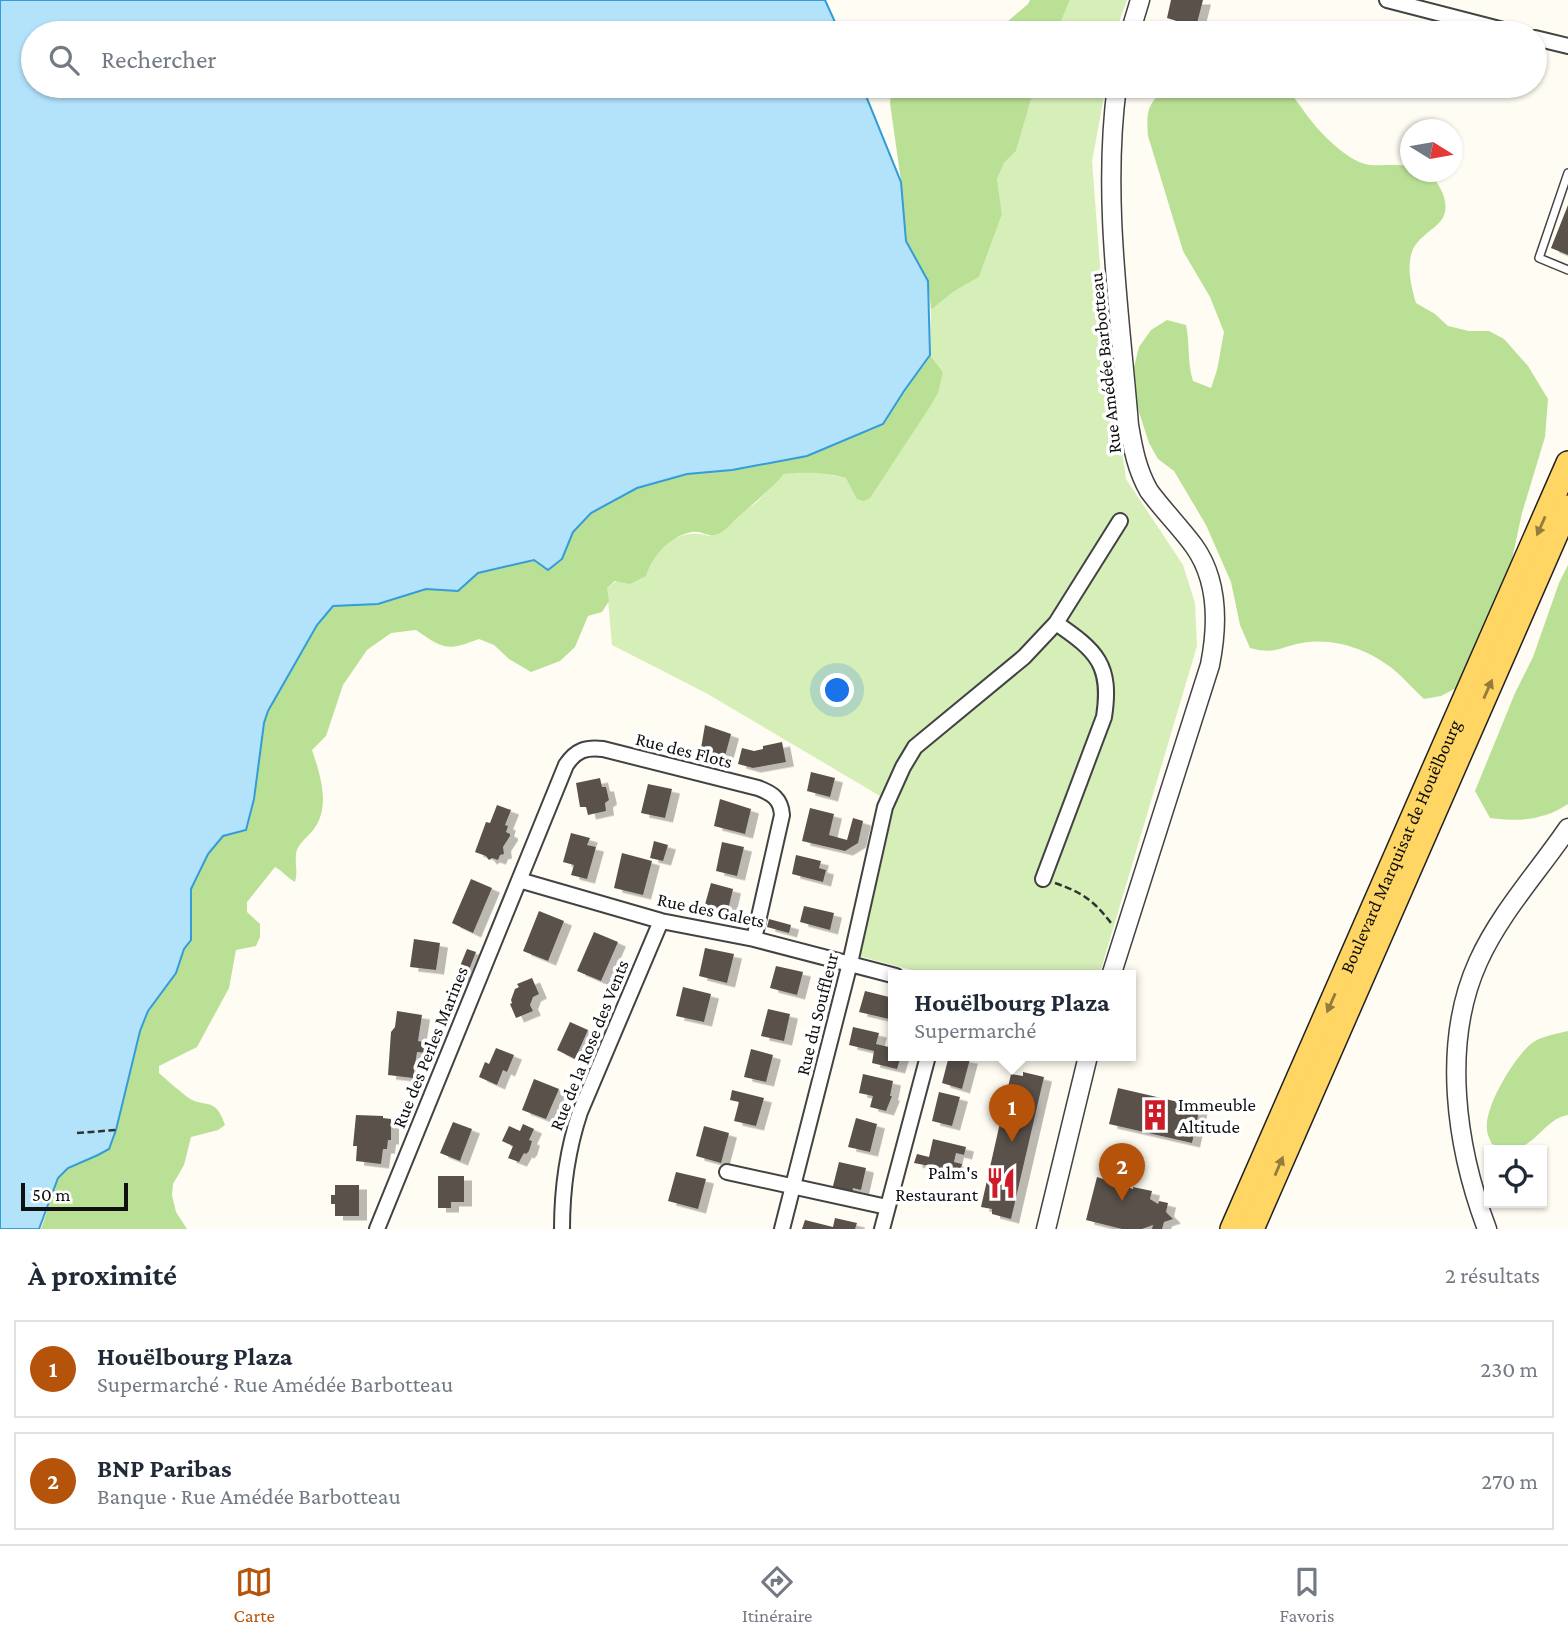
<!DOCTYPE html>
<html lang="fr">
<head>
<meta charset="utf-8">
<style>
  body { margin:0; font-family:"Crimson Pro",serif; background:#f2f2f3; color:#1f2937 }
  .controls { position:absolute; right:21px; bottom:21px; display:grid; overflow:hidden; border-radius:0px; box-shadow:0 2px 5px #0004 }
  .controls button { width:63px; height:63px; display:grid; place-items:center; padding:0; border:0; border-bottom:2px solid #e0e1e3; background:#fff; color:#1f2937; font:35px sans-serif }
  .compass { position:absolute; left:1400px; top:119px; width:63px; height:63px; border-radius:50%; background:#fff; box-shadow:0 2px 5px #0004; rotate:101deg }
  .scale { position:absolute; left:21px; bottom:18px; width:107px; box-sizing:border-box; padding-left:7px; border:4px solid #101010; border-top:0; font-size:19px; line-height:24px; white-space:nowrap; color:#101010; -webkit-text-stroke:5px #fff; paint-order:stroke }
  .you { position:absolute; left:838px; top:691px; width:24px; height:24px; margin:-18px; border:5px solid #fff; border-radius:50%; background:#1a73e8; box-shadow:0 0 0 10px #1a73e833 }
  .badge { display:grid; place-items:center; width:46px; height:46px; border-radius:50%; background:#b45309; color:#fff; font-size:23px; font-weight:700 }
  .pin { position:absolute; translate:-50% -58px; filter:drop-shadow(0 2px 4px #0008) }
  .pin::after { content:''; position:absolute; top:37px; width:24px; height:21px; background:inherit; clip-path:polygon(0 0,100% 0,50% 100%) }
  .popup { position:absolute; left:888px; top:970px; width:248px; height:91px; box-sizing:border-box; display:grid; place-content:center; border-radius:0px; background:#fff; filter:drop-shadow(0 2px 5px #0005); font-size:23px; white-space:nowrap; color:#747a83 }
  .popup b { font-size:26px; color:#1f2937 }
  .popup::after { content:''; position:absolute; left:50%; top:100%; margin-left:-14px; border:14px solid transparent; border-top-color:#fff }
  .list { margin:0; padding:0; list-style:none }
  h2 { display:flex; justify-content:space-between; align-items:center; height:91px; margin:0; padding:0 28px; font-size:30px }
  h2 small { font-size:23px; font-weight:400; color:#747a83 }
  .list li { display:grid; grid-template-columns:46px 1fr auto; gap:21px; align-items:center; box-sizing:border-box; height:98px; margin:0 14px 14px; padding:0 14px; border:2px solid #e0e1e3; border-radius:0px }
  .list b { display:block; font-size:26px; white-space:nowrap }
  .list p { margin:0; font-size:23px; white-space:nowrap; color:#747a83 }
  .list em { font-size:23px; font-style:normal; color:#747a83 }
  .icon { flex:none; width:38px; height:38px; fill:none; stroke:currentColor; stroke-width:2; stroke-linecap:round; stroke-linejoin:round }
  .map { position:relative; flex:none; width:1568px; height:1229px; overflow:hidden }
  .search { position:absolute; background:#fff; box-shadow:0 2px 5px #0004; left:21px; right:21px; top:21px; height:77px; display:flex; align-items:center; gap:18px; box-sizing:border-box; padding:0 24px; border-radius:38px; color:#747a83; font-size:26px }
  .sheet { height:315px; background:#fff }
  nav { display:flex; justify-content:space-around; align-items:center; box-sizing:border-box; height:98px; border-top:2px solid #e0e1e3; background:#fff; font-size:19px; color:#747a83 }
  nav a { display:grid; justify-items:center; gap:4px }
  nav .on { color:#b45309 }
  .map>svg:first-child { display:block }
  .green { fill:#d6eeb8 }
  .forest { fill:#bae096 }
  .water { fill:#b3e2fb; stroke:#339cd9; stroke-width:2 }
  .building { fill:#5a514b; filter:url(#shadow) }
  .lines { fill:none; stroke-linecap:round; stroke-linejoin:round }
  .service-casing { stroke:#434343; stroke-width:10 }
  .minor-casing { stroke:#434343; stroke-width:18 }
  .tertiary-casing { stroke:#434343; stroke-width:21 }
  .primary-casing { stroke:#212121; stroke-width:26 }
  .path { stroke:#323232; stroke-width:2.5; stroke-dasharray:7 3.5; stroke-linecap:butt }
  .service { stroke:#fff; stroke-width:7 }
  .minor { stroke:#fff; stroke-width:14 }
  .tertiary { stroke:#fff; stroke-width:18 }
  .primary { stroke:#ffd563; stroke-width:23 }
  .oneway { fill:#937c3e }
  .labels { text-anchor:middle; dominant-baseline:central; stroke-width:7; stroke-linejoin:round; paint-order:stroke }
  .street-label { font-size:19px; fill:#101010; stroke:#fff }
  .poi-label { font-size:19px; fill:#101010; stroke:#fff; text-anchor:start }
</style>
</head>
<body>
<div class="map">
<svg width="1568" height="1229" viewBox="0 0 1568 1229">
  <defs>
    <filter id="shadow"><feDropShadow dx="8" dy="4.5" stdDeviation="0" flood-color="#0004"/></filter>
  </defs>
  <rect width="100%" height="100%" fill="#fffcf3"/>
  <path class="green" d="M1070 0H1127L1115 33H1056Z
    M1035 86H1106L1092 161 1106 344 1126 479 1183 565 1195 603 1197 646 1099 976H934L859 956 880 796 706 693 612 645 607 588C620 577 636 573 649 563 653 560 656 554 660 550 674 536 690 530 709 536L757 502 784 474 812 471 846 478 943 372 930 355 931 310 953 292 979 277 1002 214 997 179 1004 163 1016 151Z"/>
  <path class="forest" d="M1030 0H1070L1056 33H994L1028 4Z
    M892 86H1035L1016 151 1004 163 997 179 1002 214 979 277 953 292 931 310 928 281 906 241 901 181 890 103Z
    M1170 86H1281C1296 96 1302 110 1313 123 1325 138 1351 163 1370 165 1383 166 1396 164 1409 166L1410 172H1428C1441 185 1455 209 1437 225 1429 232 1418 239 1413 249 1406 266 1411 286 1416 303L1435 314 1448 326 1469 331H1489L1504 339 1528 366 1548 399 1545 437 1522 513 1509 573 1460 686 1441 696 1424 699C1413 689 1404 678 1393 669 1368 649 1333 637 1302 643 1279 647 1276 655 1250 648L1240 625 1231 582 1206 525 1174 471 1158 459 1149 443 1137 406 1134 367 1139 347 1151 330 1167 320 1186 325C1190 344 1187 362 1193 381L1211 388 1217 370 1224 332 1210 297 1183 251 1148 136C1146 109 1148 102 1170 86Z
    M930 355 943 372 938 393 931 405 870 498 864 501 857 499 846 478C824 472 807 472 784 474 770 490 755 502 739 516 734 520 729 527 723 531 710 541 704 530 692 532 670 536 652 556 646 576L630 584 615 581 607 588 609 601 602 612 588 616 575 647 560 661 531 672 509 659 494 645 479 639C447 651 445 650 416 630L391 633 367 650 343 685 326 736 312 750C320 774 331 806 314 829 308 837 296 845 296 855 295 865 298 871 295 882 287 878 283 871 275 867L247 902V912L260 924V937L256 946 236 950 229 988 197 1047 159 1066V1073C168 1081 177 1089 186 1096 203 1110 215 1094 225 1125L218 1130 191 1137 184 1165 173 1184 172 1195 176 1212 187 1229H41L58 1179 68 1168 98 1155 109 1148 116 1130 140 1031 148 1011 176 973 184 949 191 940V889L208 854 223 836 246 830 254 799 264 723 268 711 317 624 333 605 378 604 426 589 458 591 478 573 534 560 561 559 573 532 591 513 637 488 687 474 732 470 871 430 883 424 904 391Z
    M1568 565V804C1544 820 1519 822 1490 818L1475 791 1515 693 1533 657 1559 583Z
    M1568 1031V1115C1545 1118 1533 1151 1509 1149 1503 1148 1497 1146 1492 1144 1490 1140 1487 1134 1487 1129 1484 1107 1515 1056 1532 1043 1542 1036 1556 1034 1568 1031Z"/>
  <path class="water" d="M0 0H825L840 33H33V86H862L901 182 906 241 928 281 930 355 904 391 883 424 807 456 732 470 687 474 637 488 591 513 573 532 562 559 548 570 534 560 478 573 458 591 426 589 378 604 333 606 317 625 268 711 264 723 254 799 246 830 223 836 208 854 191 889V940L184 949 176 973 148 1011 140 1031 116 1130 109 1149 98 1155 68 1168 58 1178 39 1229H0Z"/>
  <path class="building" d="M1171 0H1203L1196 27 1167 18Z
    M1568 205V255L1551 248Z
    M705 725 731 734 724 760 700 754Z
    M782 742 786 762 753 768 738 764 742 748 754 751 763 749V746Z
    M811 772 835 778 830 797 807 791Z
    M600 778 602 787H606L609 800 605 803 606 811 588 815 586 807H580L576 783Z
    M648 784 672 789 665 818 641 813Z
    M720 799 751 809 745 834 714 826Z
    M497 805 511 810 505 825 508 826 506 832 510 834V836L503 847 504 854 500 855 498 860 492 858 489 860 486 856 475 852 486 822 490 823Z
    M810 808 834 814 829 835 847 840 853 818 863 821 858 843 845 851 802 841Z
    M571 833 590 838 587 845 596 847 587 879 571 875 574 865 563 862Z
    M654 841 668 845 663 861 650 858Z
    M722 842 744 847 737 876 716 871Z
    M622 853 652 861 643 895 614 888Z
    M796 855 821 861 819 868 826 870 823 882 792 874Z
    M471 879 492 888 473 933 452 923Z
    M711 883 733 889 727 914 704 908Z
    M804 906 834 913 830 930 800 922Z
    M539 911 564 921 548 961 523 951Z
    M769 919 791 925 789 933 767 927Z
    M594 932 618 942 601 981 577 971Z
    M414 939 440 943 436 970 410 967Z
    M705 948 734 954 727 983 699 976Z
    M467 949 476 952 465 980 456 976Z
    M776 966 803 972 797 995 770 988Z
    M532 978 539 994 533 997 530 1005 533 1011 516 1018 510 1004 512 1003 511 1000 515 989 519 987 517 984Z
    M683 987 711 994 704 1022 676 1016Z
    M865 991 893 998 889 1019 859 1012Z
    M768 1009 790 1014 784 1041 761 1036Z
    M397 1011 422 1015 418 1041 429 1043 427 1053 417 1052 413 1078 388 1075 391 1032 395 1027Z
    M570 1022 588 1030 575 1059 557 1050Z
    M853 1027 879 1033 876 1044 893 1048V1056H901L897 1069 872 1063 874 1051 849 1045Z
    M496 1048 514 1055 507 1072 503 1070 497 1085 479 1077 485 1062 489 1064Z
    M751 1049 773 1055 766 1082 744 1077Z
    M949 1056 970 1059 962 1089 942 1083Z
    M1023 1072 1044 1077 1011 1219 992 1214V1209L981 1207 1011 1074 1023 1076Z
    M863 1074 893 1081 890 1096H892L886 1111 870 1107 873 1096 859 1093Z
    M534 1079 559 1089 546 1119 522 1110Z
    M1118 1088 1200 1107 1192 1143 1109 1124Z
    M732 1090 764 1098 756 1126 734 1121 739 1102 730 1100Z
    M939 1092 960 1097 952 1126 932 1121Z
    M356 1115 383 1116V1118L391 1119V1140H388L387 1149H383L381 1164 356 1161 357 1146H353Z
    M856 1118 877 1124 870 1152 848 1147Z
    M453 1122 472 1129 460 1161 440 1153Z
    M523 1124 534 1129 529 1140 532 1141 529 1151 526 1154 524 1153 519 1162 508 1158 513 1146 502 1141 509 1126 520 1131Z
    M704 1126 729 1133 721 1163 696 1156Z
    M933 1139 966 1147 964 1155 956 1153 954 1162 962 1164 960 1172 914 1163 917 1154 929 1157Z
    M839 1162 866 1168 861 1190 853 1188 852 1195 832 1190Z
    M676 1172 706 1179 698 1209 668 1201Z
    M438 1176H464V1202H451V1208H438Z
    M1097 1177 1133 1189V1187L1152 1191 1150 1199 1158 1204 1159 1201 1168 1203 1166 1212 1173 1219 1164 1222 1162 1229H1152L1153 1225 1142 1229H1122L1086 1220Z
    M335 1185H359V1216H335V1204H331V1195H335Z
    M835 1218 857 1223 855 1229H802L805 1220 833 1227Z"/>
  <g class="lines">
    <defs>
      <path id="service" d="M1568 173 1539 258 1568 270"/>
      <path id="minor" d="M1387 0 1515 33
        M1535 38 1568 46
        M1043 879 1104 717C1112 665 1097 651 1056 623
        M519 880 661 921 754 939 896 976
        M727 1172 887 1207
        M377 1229 566 765C576 750 586 747 603 749L758 788C772 793 781 799 782 815L754 939
        M562 1229C562 1188 567 1151 580 1112L661 921
        M782 1229 850 963 885 807 903 767 915 747 1024 657 1056 623 1120 521
        M882 1229 928 1056"/>
      <path id="tertiary" d="M1130 33 1140 0
        M1111 976 1210 665C1218 625 1219 581 1194 546 1180 527 1163 510 1149 491 1137 470 1133 449 1129 425 1120 314 1102 197 1117 86
        M1046 1229 1088 1056
        M1487 1229C1456 1147 1441 1044 1478 962 1500 913 1538 872 1568 828"/>
      <g id="primary">
        <path id="s1" d="M1232 1229 1568 463"/>
        <path d="M1252 1229 1568 507"/>
      </g>
    </defs>
    <use href="#service" class="service-casing"/>
    <use href="#minor" class="minor-casing"/>
    <use href="#tertiary" class="tertiary-casing"/>
    <use href="#primary" class="primary-casing"/>
    <path class="path" d="M1055 883C1083 893 1093 900 1111 923
      M77 1133 116 1130"/>
    <use href="#service" class="service"/>
    <use href="#minor" class="minor"/>
    <use href="#tertiary" class="tertiary"/>
    <use href="#primary" class="primary"/>
  </g>
  <defs><path id="oneway-solid" d="M-6-.8H1V-3.2L6.5 0L1 3.2V.8H-6Z" transform="scale(1.75)"/></defs>
  <g class="oneway">
    <use href="#oneway-solid" transform="translate(1541 526) rotate(114)"/>
    <use href="#oneway-solid" transform="translate(1488 689) rotate(-66)"/>
    <use href="#oneway-solid" transform="translate(1331 1003) rotate(114)"/>
    <use href="#oneway-solid" transform="translate(1279 1166) rotate(-67)"/>
  </g>
  <defs>
    <symbol id="building-bare" viewBox="-9 -9 18 18"><path d="M-4-6H4V6H1V3H-1V6H-4ZM-2.5-4.3h1.7v1.8h-1.7ZM.8-4.3h1.7v1.8H.8ZM-2.5-1h1.7V.8h-1.7ZM.8-1h1.7V.8H.8Z" fill="#ce1b28" stroke="#fff" stroke-width="2.5" paint-order="stroke"/></symbol>
    <symbol id="restaurant-bare" viewBox="-9 -9 18 18"><path d="M-5-6h1v4h1v-4h1v4h1v-4h1v5L-1.5 .5V6h-2V.5L-5-1ZM5-6V6H3V1.5H1.5Q1.5-4 5-6Z" fill="#ce1b28" stroke="#fff" stroke-width="2.5" paint-order="stroke"/></symbol>
  </defs>
  <g fill-rule="evenodd">
    <use href="#building-bare" x="1133" y="1093" width="44" height="44"/>
    <use href="#restaurant-bare" x="979" y="1161" width="44" height="44"/>
  </g>
  <g class="labels">
    <g class="street-label">
      <text transform="translate(1105 363) rotate(-96)">Rue Amédée Barbotteau</text>
      <text transform="translate(684 750) rotate(14)">Rue des Flots</text>
      <text stroke="none"><textPath href="#s1" startOffset="418">Boulevard Marquisat de Houëlbourg</textPath></text>
      <text transform="translate(711 910) rotate(12)">Rue des Galets</text>
      <text transform="translate(817 1014) rotate(-76)">Rue du Souffleur</text>
      <text transform="translate(589 1045) rotate(-68)">Rue de la Rose des Vents</text>
      <text transform="translate(430 1047) rotate(-68)">Rue des Perles Marines</text>
    </g>
    <g class="poi-label">
      <text x="1178" y="1104">Immeuble<tspan x="1178" dy="22">Altitude</tspan></text>
      <text x="978" y="1172" text-anchor="end">Palm's<tspan x="978" dy="22">Restaurant</tspan></text>
    </g>
  </g>
</svg>
<div class="controls">
<button><svg class="icon" aria-label="locate" viewBox="0 0 24 24"><circle cx="12" cy="12" r="6"/><path d="M12 2v4M12 18v4M2 12h4M18 12h4"/></svg></button>
</div>
<svg class="compass" viewBox="-18 -18 36 36"><path d="M0-13l5 13h-10z" fill="#e53935"/><path d="M0 13l5-13h-10z" fill="#747a83"/></svg>
<div class="scale">50 m</div>
<div class="you"></div>
<div class="pin badge" style="left:1012px;top:1142px">1</div>
<div class="popup"><b>Houëlbourg Plaza</b>Supermarché</div>
<div class="pin badge" style="left:1122px;top:1201px">2</div>
<div class="search"><svg class="icon" aria-label="search" viewBox="0 0 24 24"><circle cx="10" cy="10" r="6"/><path d="M15 15l6 6"/></svg>Rechercher</div>
</div>
<section class="sheet">
<h2>À proximité<small>2 résultats</small></h2>
<ul class="list">
<li><span class="badge">1</span><div><b>Houëlbourg Plaza</b><p>Supermarché · Rue Amédée Barbotteau</p></div><em>230 m</em></li>
<li><span class="badge">2</span><div><b>BNP Paribas</b><p>Banque · Rue Amédée Barbotteau</p></div><em>270 m</em></li>
</ul>
</section>
<nav>
<a class="on"><svg class="icon" aria-label="map" viewBox="0 0 24 24"><path d="M3 6l6-2 6 2 6-2v14l-6 2-6-2-6 2zM9 4v14M15 6v14"/></svg>Carte</a>
<a><svg class="icon" aria-label="directions" viewBox="0 0 24 24"><path d="M12 3l9 9-9 9-9-9zM9 14v-3h6M13 9l2 2-2 2"/></svg>Itinéraire</a>
<a><svg class="icon" aria-label="saved" viewBox="0 0 24 24"><path d="M7 4h10v16l-5-4-5 4z"/></svg>Favoris</a>
</nav>
</body>
</html>
